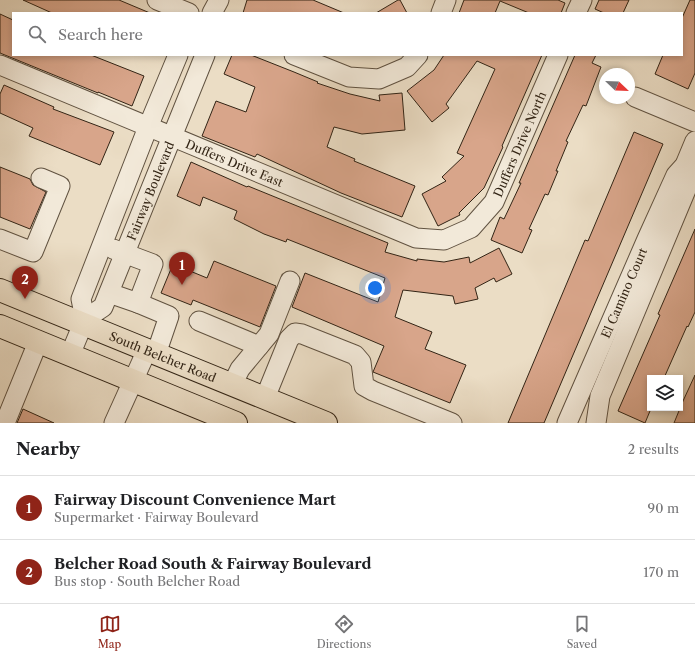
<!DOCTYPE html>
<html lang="en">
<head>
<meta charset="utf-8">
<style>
  body { margin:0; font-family:"Libre Caslon Text",serif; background:#f6f6f6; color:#202124 }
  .controls { position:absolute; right:12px; bottom:12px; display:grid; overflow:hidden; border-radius:0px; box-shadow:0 2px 6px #0003 }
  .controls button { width:36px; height:36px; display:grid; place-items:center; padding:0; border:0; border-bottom:1px solid #e0e0e0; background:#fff; color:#202124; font:20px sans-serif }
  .compass { position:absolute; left:599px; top:68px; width:36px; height:36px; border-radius:50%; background:#fff; box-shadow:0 2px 6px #0003; rotate:113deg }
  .you { position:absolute; left:375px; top:288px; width:14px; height:14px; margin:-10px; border:3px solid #fff; border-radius:50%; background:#1a73e8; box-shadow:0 0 0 6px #1a73e833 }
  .badge { display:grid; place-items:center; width:26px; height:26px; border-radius:50%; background:#8f2418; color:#fff; font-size:13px; font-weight:700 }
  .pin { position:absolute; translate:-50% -33px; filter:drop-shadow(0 1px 2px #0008) }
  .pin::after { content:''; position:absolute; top:21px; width:14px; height:12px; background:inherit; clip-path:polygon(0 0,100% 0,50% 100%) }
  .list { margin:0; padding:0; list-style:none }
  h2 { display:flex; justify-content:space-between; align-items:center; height:52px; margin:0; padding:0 16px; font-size:17px }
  h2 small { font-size:13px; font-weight:400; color:#757577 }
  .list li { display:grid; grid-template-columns:26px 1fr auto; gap:12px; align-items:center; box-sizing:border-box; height:64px; padding:0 16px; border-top:1px solid #e0e0e0 }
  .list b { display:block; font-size:15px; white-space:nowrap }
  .list p { margin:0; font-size:13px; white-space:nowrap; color:#757577 }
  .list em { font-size:13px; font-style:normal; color:#757577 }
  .icon { flex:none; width:22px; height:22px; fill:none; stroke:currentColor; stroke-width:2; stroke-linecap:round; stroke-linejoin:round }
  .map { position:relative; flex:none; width:695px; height:423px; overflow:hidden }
  .search { position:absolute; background:#fff; box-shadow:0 2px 6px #0003; left:12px; right:12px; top:12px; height:44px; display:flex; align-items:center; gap:10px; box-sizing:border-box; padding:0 14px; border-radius:0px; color:#757577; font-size:15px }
  .sheet { height:180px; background:#fff }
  nav { display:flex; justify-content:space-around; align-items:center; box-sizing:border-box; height:56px; border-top:1px solid #e0e0e0; background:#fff; font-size:11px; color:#757577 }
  nav a { display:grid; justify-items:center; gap:2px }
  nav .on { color:#8f2418 }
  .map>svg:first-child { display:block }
  .building { fill:#d8a58a; stroke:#322415 }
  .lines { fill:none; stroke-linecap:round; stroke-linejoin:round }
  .minor-casing { stroke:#605241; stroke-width:21 }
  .major-casing { stroke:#322415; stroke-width:24 }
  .minor { stroke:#f2e9d9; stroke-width:19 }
  .major { stroke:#ebddc5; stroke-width:22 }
  .labels { text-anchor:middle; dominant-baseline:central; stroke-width:3; stroke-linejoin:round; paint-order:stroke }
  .street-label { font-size:12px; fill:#322415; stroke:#f2e9d9 }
</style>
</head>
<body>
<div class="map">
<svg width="695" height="423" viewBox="0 0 695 423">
  <rect width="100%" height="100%" fill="#ebddc5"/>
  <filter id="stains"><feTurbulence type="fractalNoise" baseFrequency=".005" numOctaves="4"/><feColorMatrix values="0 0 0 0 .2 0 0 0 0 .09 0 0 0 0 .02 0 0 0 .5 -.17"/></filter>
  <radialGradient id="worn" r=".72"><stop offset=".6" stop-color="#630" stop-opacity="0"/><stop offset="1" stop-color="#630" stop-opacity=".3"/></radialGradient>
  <path class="building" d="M23 0H119L150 13H52Z
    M247 0H313L344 13H243Z
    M398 0H400L407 13H376Z
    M464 0H558L565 3 561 13H529L500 1 495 13H459Z
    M599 0H629L623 13H604L595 9Z
    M690 0H695V73L688 89 655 74 663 55H682V18Z
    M0 14 13 20V55H91L144 76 132 106 98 92V93L0 53Z
    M232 55H251L294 72 318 82 317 83 350 94 380 101 379 95 402 93 405 130 362 134 334 127 327 147 355 159 354 161 415 186 402 217 341 193 257 154 255 157 202 136 216 101 246 112 255 87 224 74Z
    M444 55H542L502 146 503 147 484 188 459 213 460 215 438 226 422 194 446 181 442 177 464 156 457 153 495 69 477 61 446 104 449 108 432 122 407 91 434 70Z
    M575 55H596L592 63 601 67 586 106 583 105 566 141 568 142 556 171H558L548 195 545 194 529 229 532 230 522 253 491 240 500 217 504 219 521 183H519Z
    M4 85 54 107 53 109 114 132 100 165 29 136 33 128 0 113V94Z
    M634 132 663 144 544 423H508L585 240 588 241Z
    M191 162 247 187 248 186 388 243 385 252 417 261V259L444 262 469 257 470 263 499 248 512 274 496 282 494 278 475 288 478 299 455 304 453 296 403 290 395 317 432 332 425 349 466 365 450 403 373 372 384 346 292 307 305 273 378 302 385 278 287 239 286 242 264 234 234 219 237 211 203 197 200 206 177 196Z
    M0 167 30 179 33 185 46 192 30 229 0 217Z
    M695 229V312L688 327 687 326 664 378H650V411L645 423 618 411 660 315 658 314Z
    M214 261 276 286 260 327 193 300 191 305 161 293 173 264 207 278Z
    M695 375V423H674L683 401Z
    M23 409 54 423H17Z"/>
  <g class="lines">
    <defs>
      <g id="minor">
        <path d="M157 0 189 13"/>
        <path d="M212 13 219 0"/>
        <path d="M441 13 446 0"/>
        <path d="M576 13 582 0"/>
        <path d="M294 55 349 77 379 79 407 67 418 55"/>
        <path id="s1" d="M0 65 416 238 444 240 471 228 494 202 558 55"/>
        <path d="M635 97 695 122"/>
        <path d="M0 239 33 252 60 186 41 178"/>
        <path d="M109 293 138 303 153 264 113 249"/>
        <path d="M138 303 169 316 156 354"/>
        <path d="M85 319 81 299 148 127 178 55"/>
        <path d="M199 321 259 346"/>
        <path id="s2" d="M70 355 85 319 103 307 205 55"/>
        <path d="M232 385 240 369 269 334 290 281"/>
        <path d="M265 398 289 339 295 333 302 334 355 355 361 362 364 386 373 391 452 423"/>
        <path d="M5 423 38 342"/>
        <path d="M114 423 147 350"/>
        <path id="s3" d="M567 423 647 239 676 175 685 165 695 141"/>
        <path d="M596 423 600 396 691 178 685 165"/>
      </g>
      <g id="major">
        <path id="s4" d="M0 290 326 423"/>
        <path d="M0 326 236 423"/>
      </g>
    </defs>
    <use href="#minor" class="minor-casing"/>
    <use href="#major" class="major-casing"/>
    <use href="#minor" class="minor"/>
    <use href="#major" class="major"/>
  </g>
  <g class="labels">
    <g class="street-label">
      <text stroke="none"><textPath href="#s1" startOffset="606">Duffers Drive North</textPath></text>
      <text stroke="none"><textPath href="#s1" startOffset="254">Duffers Drive East</textPath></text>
      <text stroke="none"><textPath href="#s2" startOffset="186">Fairway Boulevard</textPath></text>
      <text stroke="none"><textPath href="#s3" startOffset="142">El Camino Court</textPath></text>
      <text stroke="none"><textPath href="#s4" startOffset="176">South Belcher Road</textPath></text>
    </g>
  </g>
  <rect width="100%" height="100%" filter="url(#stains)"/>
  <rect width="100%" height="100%" fill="url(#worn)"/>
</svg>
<div class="controls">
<button><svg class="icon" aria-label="layers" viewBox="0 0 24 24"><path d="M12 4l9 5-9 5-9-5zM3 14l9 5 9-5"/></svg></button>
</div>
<svg class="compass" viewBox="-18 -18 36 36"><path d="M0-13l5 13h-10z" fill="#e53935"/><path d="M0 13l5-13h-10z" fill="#757577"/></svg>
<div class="you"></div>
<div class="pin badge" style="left:182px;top:285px">1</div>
<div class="pin badge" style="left:25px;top:299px">2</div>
<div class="search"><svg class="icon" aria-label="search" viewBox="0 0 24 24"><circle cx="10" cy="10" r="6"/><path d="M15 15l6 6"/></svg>Search here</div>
</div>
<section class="sheet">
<h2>Nearby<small>2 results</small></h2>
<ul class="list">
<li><span class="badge">1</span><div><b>Fairway Discount Convenience Mart</b><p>Supermarket · Fairway Boulevard</p></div><em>90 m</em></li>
<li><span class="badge">2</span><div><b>Belcher Road South &amp; Fairway Boulevard</b><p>Bus stop · South Belcher Road</p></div><em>170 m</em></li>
</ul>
</section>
<nav>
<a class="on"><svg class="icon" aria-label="map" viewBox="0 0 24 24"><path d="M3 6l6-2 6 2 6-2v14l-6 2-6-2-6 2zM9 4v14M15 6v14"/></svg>Map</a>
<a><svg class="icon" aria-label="directions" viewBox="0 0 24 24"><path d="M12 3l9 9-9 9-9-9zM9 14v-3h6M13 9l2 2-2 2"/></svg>Directions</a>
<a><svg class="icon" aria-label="saved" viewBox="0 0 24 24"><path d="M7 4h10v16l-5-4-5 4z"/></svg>Saved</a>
</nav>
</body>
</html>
